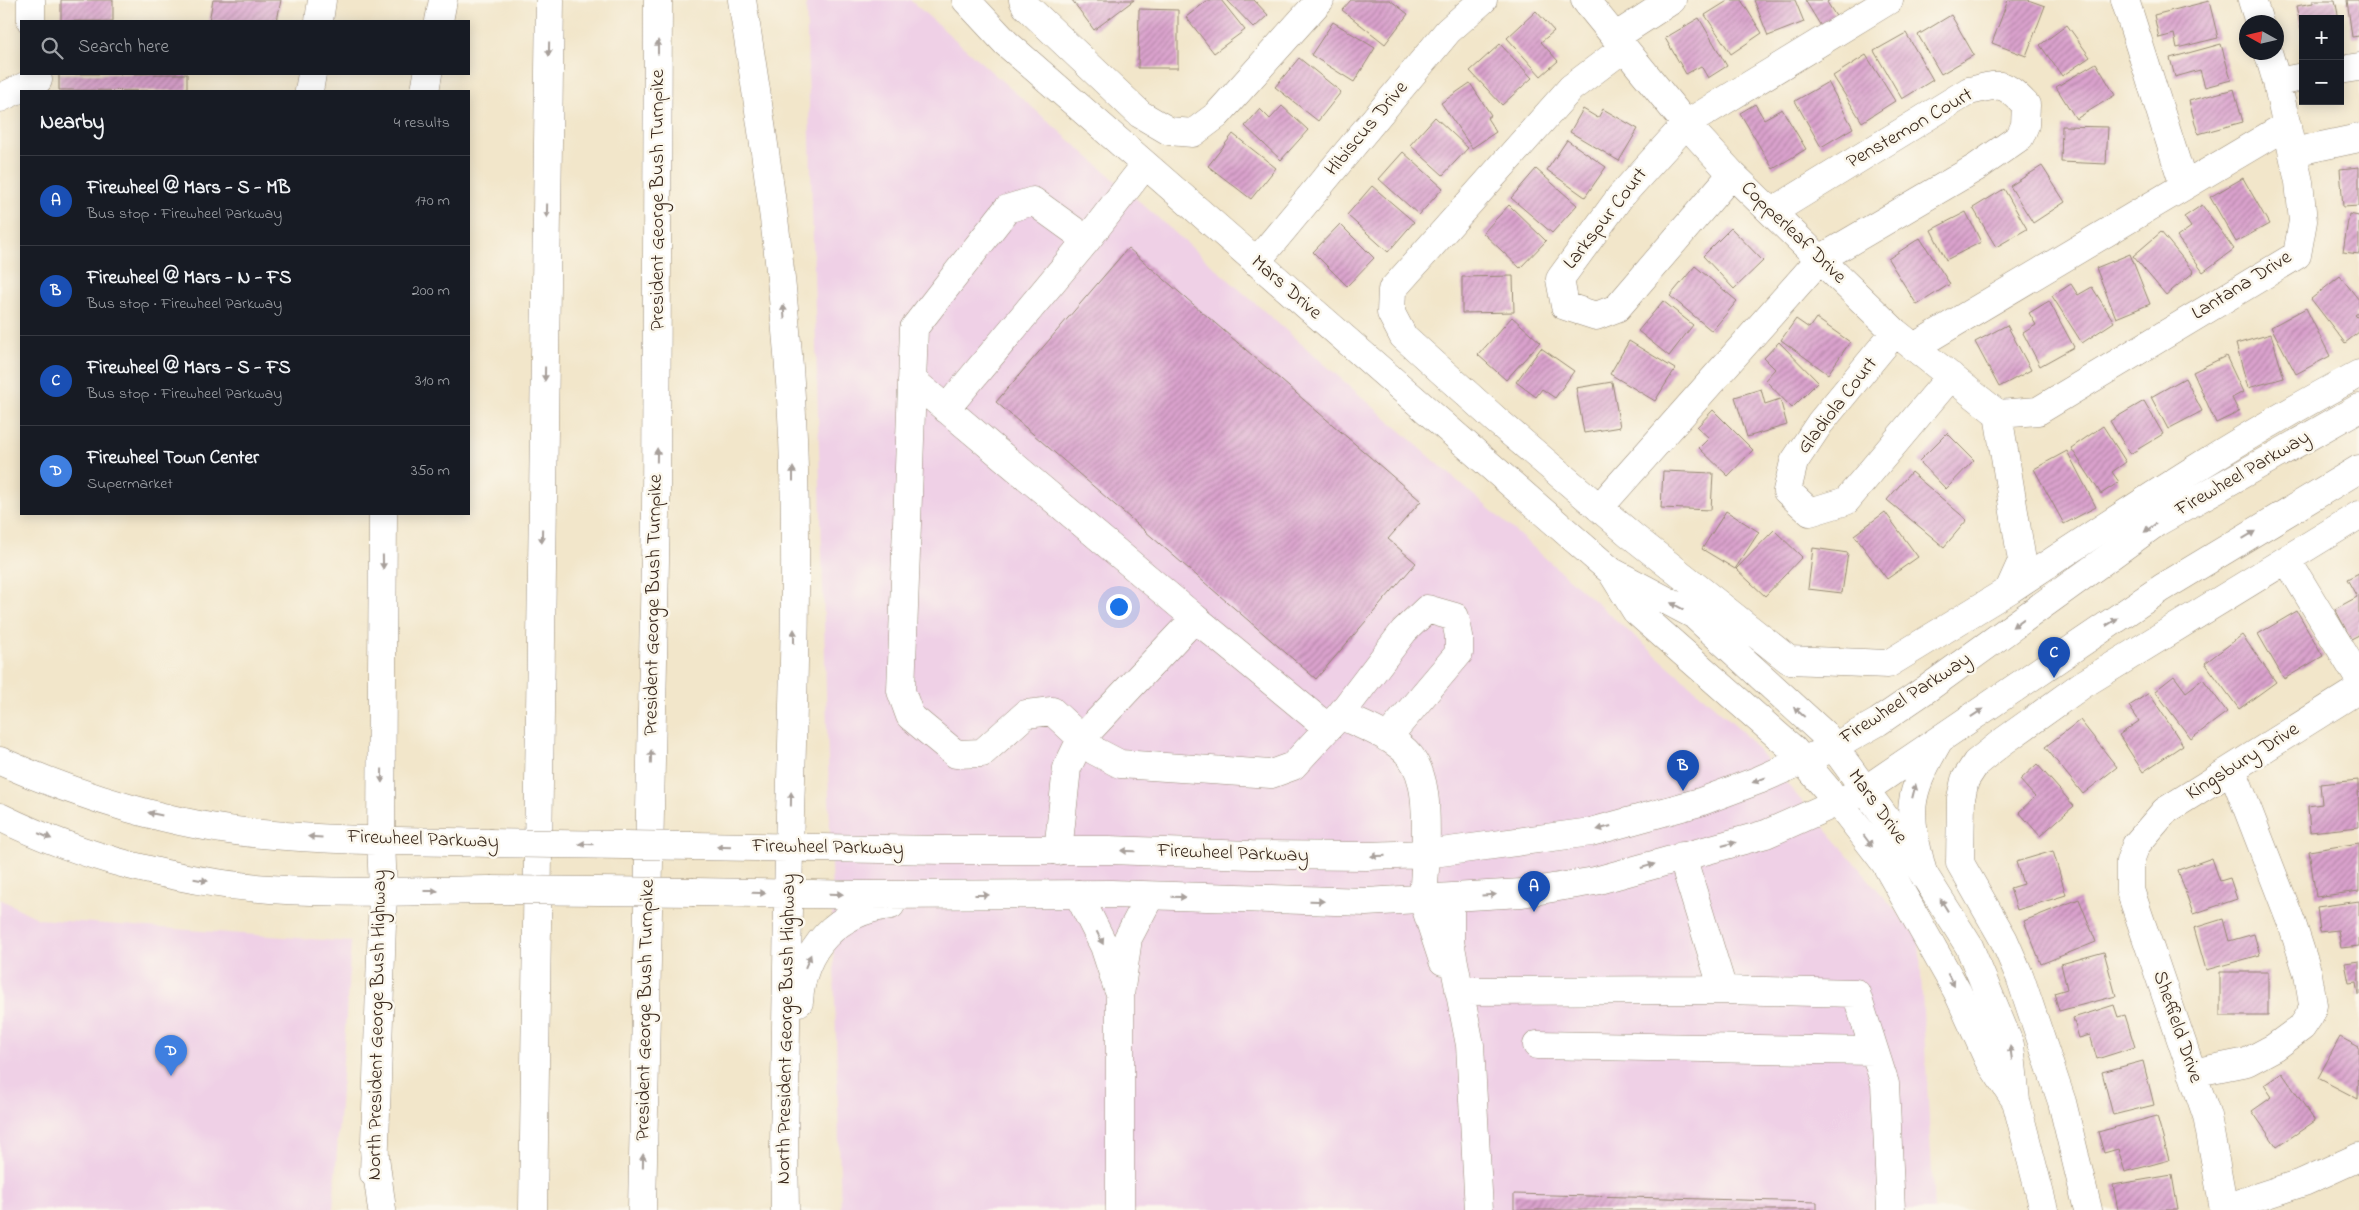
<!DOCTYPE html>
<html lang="en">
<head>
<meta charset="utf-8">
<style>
  body { margin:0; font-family:"Indie Flower",sans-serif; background:#20242c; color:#f1f3f6 }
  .controls { position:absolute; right:15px; top:15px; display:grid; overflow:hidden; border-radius:0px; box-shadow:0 2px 12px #0003 }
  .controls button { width:45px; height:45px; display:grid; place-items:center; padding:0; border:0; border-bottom:1px solid #363941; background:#171b24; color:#f1f3f6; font:25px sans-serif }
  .compass { position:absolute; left:2239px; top:15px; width:45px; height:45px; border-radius:50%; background:#171b24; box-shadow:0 2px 12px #0003; rotate:278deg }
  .you { position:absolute; left:1118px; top:606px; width:18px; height:18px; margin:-12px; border:4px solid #fff; border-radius:50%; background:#1a73e8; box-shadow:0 0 0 8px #1a73e833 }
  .badge { display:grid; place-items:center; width:32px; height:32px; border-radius:50%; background:#d690ce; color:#fff; font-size:16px; font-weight:700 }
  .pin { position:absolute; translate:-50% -41px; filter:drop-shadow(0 1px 2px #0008) }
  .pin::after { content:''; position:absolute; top:26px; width:18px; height:15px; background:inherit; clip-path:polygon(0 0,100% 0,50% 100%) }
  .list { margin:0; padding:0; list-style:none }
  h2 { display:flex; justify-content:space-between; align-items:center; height:65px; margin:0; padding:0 20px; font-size:21px }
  h2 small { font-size:16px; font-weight:400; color:#9ea1a6 }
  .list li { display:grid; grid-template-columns:32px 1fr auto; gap:15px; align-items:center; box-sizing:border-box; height:90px; padding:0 20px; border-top:1px solid #363941 }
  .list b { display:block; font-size:19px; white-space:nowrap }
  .list p { margin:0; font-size:16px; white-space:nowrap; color:#9ea1a6 }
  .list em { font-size:16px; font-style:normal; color:#9ea1a6 }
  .icon { flex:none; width:28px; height:28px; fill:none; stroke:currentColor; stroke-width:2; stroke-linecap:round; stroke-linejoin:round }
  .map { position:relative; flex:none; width:2359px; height:1210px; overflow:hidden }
  .search { position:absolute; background:#171b24; box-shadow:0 2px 12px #0003; left:20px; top:20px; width:450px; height:55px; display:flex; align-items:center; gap:12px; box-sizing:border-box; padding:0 18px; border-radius:0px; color:#9ea1a6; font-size:19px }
  .panel { position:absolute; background:#171b24; box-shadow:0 2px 12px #0003; left:20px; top:90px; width:450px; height:425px; border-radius:0px }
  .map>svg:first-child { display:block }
  .built { fill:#efd0e6 }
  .building { fill:url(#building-hatch) }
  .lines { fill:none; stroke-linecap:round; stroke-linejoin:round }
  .minor-casing { stroke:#968874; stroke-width:29 }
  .major-casing { stroke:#968874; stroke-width:29 }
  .highway-casing { stroke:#968874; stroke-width:29 }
  .minor { stroke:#fff; stroke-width:28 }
  .major { stroke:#fff; stroke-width:28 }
  .highway { stroke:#fff; stroke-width:28 }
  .major-bridge-casing { stroke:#968874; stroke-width:29; stroke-linecap:butt }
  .major-bridge { stroke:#fff; stroke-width:28 }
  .oneway { fill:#a79f9a }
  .labels { text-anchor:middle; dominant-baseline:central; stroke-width:5; stroke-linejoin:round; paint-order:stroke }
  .street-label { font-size:20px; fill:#3b2a1e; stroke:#fbf7ec }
</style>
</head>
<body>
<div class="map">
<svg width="2359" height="1210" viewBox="0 0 2359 1210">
  <defs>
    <pattern id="building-hatch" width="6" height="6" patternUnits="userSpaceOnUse" patternTransform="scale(1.25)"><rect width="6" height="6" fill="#daa2cd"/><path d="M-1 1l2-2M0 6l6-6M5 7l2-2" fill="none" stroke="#b284a6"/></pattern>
  </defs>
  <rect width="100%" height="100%" fill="#fbf7ec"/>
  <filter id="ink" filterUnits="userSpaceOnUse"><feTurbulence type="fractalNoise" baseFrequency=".02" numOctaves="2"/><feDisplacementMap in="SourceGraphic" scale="10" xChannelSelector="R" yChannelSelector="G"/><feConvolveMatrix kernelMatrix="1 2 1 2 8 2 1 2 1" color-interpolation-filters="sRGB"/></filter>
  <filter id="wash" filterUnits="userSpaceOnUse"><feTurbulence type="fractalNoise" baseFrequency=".0096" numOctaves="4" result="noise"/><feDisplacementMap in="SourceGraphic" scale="20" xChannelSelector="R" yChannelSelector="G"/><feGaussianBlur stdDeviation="1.12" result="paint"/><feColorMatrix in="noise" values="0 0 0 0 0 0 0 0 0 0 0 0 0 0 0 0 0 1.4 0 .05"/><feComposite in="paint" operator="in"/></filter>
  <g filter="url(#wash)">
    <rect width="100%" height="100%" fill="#f2e6ca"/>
    <path class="built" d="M806 0H910L1740 729 1919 938 1934 1210H841Z
      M0 899 39 919 351 942 333 1210H0Z"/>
    <g id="blocks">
      <path class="building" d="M61 0H113V21H61Z
        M213 0H281L277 21H209Z
        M1072 0H1134L1094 30Z
        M1208 0H1221L1245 30 1214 53 1186 17Z
        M1227 0H1254L1268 15 1254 28Z
        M1351 0H1390L1408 14 1385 44 1342 10Z
        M1729 0H1741L1762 33 1731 54 1705 15Z
        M1754 0H1795L1804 22 1768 36Z
        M1805 0H1830L1827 2 1837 18 1822 28Z
        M2008 0H2028L2045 6 2026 56 1992 43Z
        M2313 0H2335L2339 19H2303L2302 34 2296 6 2313 3Z
        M2347 0H2359V36L2352 37Z
        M2209 1 2218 38 2177 48 2174 34 2159 38 2154 15Z
        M1139 9 1178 10V68H1138Z
        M1536 11 1554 31 1541 42 1558 61 1541 76 1507 38Z
        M1951 15 1974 55 1941 74 1918 35Z
        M1699 18 1727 66 1708 78 1701 66 1686 74 1665 38Z
        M1333 22 1375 48 1354 82 1311 55Z
        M2067 25 2090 57 2062 76 2040 45Z
        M1906 33 1933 80 1902 99 1874 51Z
        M1500 44 1532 78 1502 105 1470 71Z
        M2221 44 2231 80 2205 87 2200 70 2175 77 2170 58Z
        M1866 55 1895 101 1862 122 1833 76Z
        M1299 58 1341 92 1318 121 1275 87Z
        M2096 63 2115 95 2076 119 2056 87Z
        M59 74H187V91L59 90Z
        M1828 82 1853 128 1821 147 1795 101Z
        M1470 83 1491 115 1487 118 1496 132 1472 148 1441 103Z
        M2234 89 2243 122 2198 134 2189 101Z
        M1755 104 1764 119 1782 109 1806 149 1773 169 1740 113Z
        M1282 106 1308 130 1281 160 1245 126 1260 109 1270 119Z
        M1583 109 1598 118 1603 109 1638 129 1619 161 1570 132Z
        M1435 117 1468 148 1443 175 1410 145Z
        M2062 126 2108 127 2106 164 2061 162Z
        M1233 134 1276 168 1251 199 1208 166Z
        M1567 140 1606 167 1585 197 1547 170Z
        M1403 152 1443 188 1419 215 1379 179Z
        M2042 166 2065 202 2033 223 2010 186Z
        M2359 167V206L2343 207 2340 169Z
        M1536 169 1577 205 1552 233 1511 198Z
        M2243 178 2269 224 2236 242 2210 197Z
        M1372 186 1414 222 1388 252 1347 215Z
        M2004 189 2027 229 1996 247 1973 208Z
        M1509 205 1546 241 1520 268 1483 233Z
        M2202 205 2234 249 2203 272 2177 237 2191 227 2184 217Z
        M1966 212 1981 242 1946 260 1931 230Z
        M2349 214 2359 216V254L2343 252Z
        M1340 224 1374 258 1347 286 1313 252Z
        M1731 228 1763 261 1734 289 1703 256Z
        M2161 232 2194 272 2166 295 2133 256Z
        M1920 238 1950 284 1917 305 1888 259Z
        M1128 248 1421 501 1388 539 1416 563 1316 679 996 402Z
        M2130 254 2150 304 2116 318 2096 268Z
        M1695 266 1737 301 1712 331 1670 296Z
        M1513 276 1514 312 1462 313V277Z
        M2340 276 2359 300V312L2355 315 2359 319V332L2345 343 2311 299Z
        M2071 284 2078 295 2092 287 2114 322 2082 343 2052 296Z
        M1663 301 1693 325 1669 356 1638 331Z
        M2049 301 2074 347 2040 366 2023 333 2036 325 2029 313Z
        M2306 308 2330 356 2296 374 2271 327Z
        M1512 317 1540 342 1506 380 1478 355Z
        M1816 318 1850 342 1828 374 1781 340 1796 319 1809 328Z
        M2007 325 2031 370 1999 387 1975 342Z
        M2271 334 2284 378 2248 388 2236 344Z
        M1629 341 1675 369 1655 401 1610 374Z
        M1779 342 1818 382 1792 408 1765 380 1775 369 1764 358Z
        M1541 348 1574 371 1555 398 1542 389 1536 397 1516 382Z
        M2226 356 2243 392 2232 398 2239 412 2216 423 2193 372Z
        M2185 378 2202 411 2168 429 2151 397Z
        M1612 382 1620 427 1584 433 1576 388Z
        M1761 389 1765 404 1780 399 1787 425 1747 437 1735 397Z
        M2144 401 2163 434 2130 454 2110 421Z
        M1713 410 1753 450 1728 476 1699 448 1709 438 1697 427Z
        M2103 426 2126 462 2112 472 2119 482 2101 494 2071 448Z
        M1947 433 1974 460 1946 489 1919 461Z
        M2067 451 2096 507 2064 524 2034 469Z
        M1663 471 1713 473 1711 510 1661 508Z
        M1911 472 1967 520 1944 547 1887 500Z
        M1726 511 1759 532 1735 569 1702 549Z
        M1885 512 1918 557 1887 579 1854 535Z
        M1774 530 1802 557 1765 596 1736 569Z
        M1813 548 1848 553 1842 593 1808 589Z
        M2359 573V635L2351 639 2335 609 2357 597 2347 579Z
        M2297 611 2323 656 2284 679 2258 634Z
        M2242 635 2276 682 2239 709 2205 663Z
        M2174 676 2186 692 2203 679 2227 712 2191 739 2155 691Z
        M2149 693 2183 745 2143 772 2119 735 2139 721 2129 706Z
        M2080 720 2117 767 2083 794 2045 747Z
        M2037 764 2074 806 2040 836 2019 812 2035 797 2020 780Z
        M2358 780 2359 827 2310 832 2308 806 2322 804 2320 784Z
        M2359 843V891L2316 897 2309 851Z
        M2053 851 2066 895 2017 910 2010 888 2023 884 2016 862Z
        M2212 858 2220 881 2230 878 2237 899 2193 914 2178 870Z
        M2079 899 2096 942 2041 964 2024 921Z
        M2359 901V946L2341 948 2338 930 2320 932 2317 907Z
        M2223 919 2229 941 2254 934 2260 955 2206 970 2194 928Z
        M2104 952 2116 996 2059 1011 2054 993 2067 989 2061 964Z
        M2359 961V995H2358L2356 982 2349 983 2345 963Z
        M2220 972H2268V1016H2220Z
        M2114 1005 2118 1017 2125 1015 2135 1047 2097 1059 2090 1035 2079 1038 2073 1018Z
        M2340 1037 2359 1047 2358 1099 2318 1078Z
        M2143 1061 2154 1105 2113 1115 2102 1072Z
        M2282 1073 2315 1121 2277 1147 2252 1111 2272 1097 2264 1085Z
        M2157 1116 2169 1160 2125 1172 2118 1149 2104 1153 2098 1132Z
        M2172 1175 2178 1210H2118L2113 1185Z
        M1514 1194 1817 1202V1210H1514Z"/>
    </g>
  </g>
  <g filter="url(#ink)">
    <use href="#blocks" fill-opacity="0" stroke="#968874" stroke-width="1"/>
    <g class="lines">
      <defs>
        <path id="minor" d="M966 0 1006 43 1611 571 1694 615 1825 735 1906 846 1969 946 2010 1045 2016 1101 2044 1210
          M1023 0 1026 6 1140 114 1169 131 1193 133 1217 115 1320 0
          M1585 0 1686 124 1732 174 1895 332 1998 414 2038 411 2297 255 2303 221 2299 182 2277 82 2268 52
          M2125 0 2184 186
          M2252 0 2259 22
          M31 21V0
          M319 21 322 0
          M1615 37 1672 0
          M1624 48 1571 88 1392 290 1391 313 1403 336 1496 420 1631 535 1789 660 1888 664 2009 590 2022 561 1998 414
          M2340 70 2359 67
          M2277 82 2303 77
          M309 91 312 74
          M0 98 38 80
          M2293 152 2359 138
          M1145 165 1087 240 1033 201 1007 209 914 328 901 691 910 716 956 754 982 753 1026 714 1052 711 1095 751 1120 764 1271 774 1293 766 1340 715C1361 725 1395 737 1410 756 1430 781 1425 824 1426 854
          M1732 174 1617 308 1596 316 1565 306 1560 279 1620 197 1686 124 1889 0
          M1256 262 1448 31 1483 0
          M1895 332 1820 423 1794 462 1787 491 1810 512 1846 501 1951 376
          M1914 347 2287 125
          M912 380 1195 618
          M946 409 1087 240
          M1599 508 1820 259 1977 167 2020 137 2025 125 2026 105C2002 80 2001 84 1969 91L1772 212
          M2287 560 2359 679
          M1611 571 1636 611 1793 749 1838 802 1885 863 1957 991 1988 1059 2014 1098
          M2009 590C2124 514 2237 438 2359 374
          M1340 715 1404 631 1427 609 1455 617 1459 636V653L1387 738
          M1058 851 1067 768 1081 739 1195 618 1328 728
          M1682 856 1723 990 1856 993 1885 1084 1891 1210
          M1078 894 1104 946 1118 989
          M1450 898V942L1470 1045 1479 1210
          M1423 900 1443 961
          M1459 991 1723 990
          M1537 1045 1874 1051
          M2192 1073 2247 1062 2275 1047 2302 1027 2310 1015 2313 1005 2308 974 2292 924 2232 769
          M2224 1208 2304 1182 2359 1157
          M1120 1210V995L1128 938 1150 896
          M2088 1210 2062 1102 2020 977 2004 940 1960 863 1961 798 1965 780 1976 763 2001 743 2082 685 2359 515
          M2224 1210 2207 1116 2130 890V861L2136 845 2165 811 2359 689"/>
        <path id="major" d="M0 761C81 797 174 826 262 834 337 841 413 841 489 843
          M0 817C83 858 178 882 270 889 342 894 417 891 490 890
          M694 846 944 850H1109L1251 855 1366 856 1426 854 1591 832 1700 802 1759 780 1834 747 1878 722 1928 688 2156 523 2359 408
          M1923 873C1907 811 1906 798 1938 742
          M694 892 867 895 1111 894 1366 902 1522 893 1595 881 1766 834 1865 790 2162 588 2359 469
          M1423 900 1426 854
          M799 1002C802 948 837 911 891 905
          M374 1174 383 891 381 840
          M785 1210 784 1147 789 848"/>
        <path id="highway" d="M742 0C765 145 787 290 793 437 798 574 793 711 789 848
          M439 21 443 0
          M425 91 428 74
          M381 840 383 514
          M374 1149 382 1210
          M533 1210 550 0
          M642 1210 656 511 658 0"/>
      </defs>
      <use href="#minor" class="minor-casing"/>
      <use href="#major" class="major-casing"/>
      <use href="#highway" class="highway-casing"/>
      <use href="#minor" class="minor"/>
      <use href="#major" class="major"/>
      <use href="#highway" class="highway"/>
      <defs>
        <path id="major-bridge" d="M489 843 694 846
          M490 890 694 892"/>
      </defs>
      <use href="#major-bridge" class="major-bridge-casing"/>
      <use href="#major-bridge" class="major-bridge"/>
    </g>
    <defs><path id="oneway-solid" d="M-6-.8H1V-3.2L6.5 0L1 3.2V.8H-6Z" transform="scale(1.25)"/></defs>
    <g class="oneway">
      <use href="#oneway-solid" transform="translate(658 47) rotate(-90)"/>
      <use href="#oneway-solid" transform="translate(549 49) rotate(91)"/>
      <use href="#oneway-solid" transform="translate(547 211) rotate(91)"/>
      <use href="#oneway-solid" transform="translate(784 312) rotate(-94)"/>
      <use href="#oneway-solid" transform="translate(545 374) rotate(91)"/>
      <use href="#oneway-solid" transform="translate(657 455) rotate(-89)"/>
      <use href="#oneway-solid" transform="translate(793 474) rotate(-90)"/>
      <use href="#oneway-solid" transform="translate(2150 528) rotate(144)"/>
      <use href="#oneway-solid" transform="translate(2249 535) rotate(-31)"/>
      <use href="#oneway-solid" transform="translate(542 536) rotate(91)"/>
      <use href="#oneway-solid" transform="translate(383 562) rotate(89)"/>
      <use href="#oneway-solid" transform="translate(1677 606) rotate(-152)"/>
      <use href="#oneway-solid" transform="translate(2112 622) rotate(-34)"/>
      <use href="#oneway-solid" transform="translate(2018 623) rotate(144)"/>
      <use href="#oneway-solid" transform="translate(794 636) rotate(-90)"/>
      <use href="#oneway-solid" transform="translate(1799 712) rotate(-139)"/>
      <use href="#oneway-solid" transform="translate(1977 713) rotate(-34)"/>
      <use href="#oneway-solid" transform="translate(651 757) rotate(-89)"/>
      <use href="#oneway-solid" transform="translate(382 776) rotate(91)"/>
      <use href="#oneway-solid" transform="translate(1759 780) rotate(159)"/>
      <use href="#oneway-solid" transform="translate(1914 791) rotate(-76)"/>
      <use href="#oneway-solid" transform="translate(791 799) rotate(-89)"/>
      <use href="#oneway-solid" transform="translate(155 814) rotate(-168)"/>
      <use href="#oneway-solid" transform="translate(1604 828) rotate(165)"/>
      <use href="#oneway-solid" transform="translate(45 836) rotate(23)"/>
      <use href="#oneway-solid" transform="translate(315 837) rotate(-177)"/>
      <use href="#oneway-solid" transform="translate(1868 841) rotate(53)"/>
      <use href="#oneway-solid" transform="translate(586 844) rotate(-179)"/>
      <use href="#oneway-solid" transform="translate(1729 844) rotate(-15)"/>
      <use href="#oneway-solid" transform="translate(724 847) rotate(-179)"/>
      <use href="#oneway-solid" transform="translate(1128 851) rotate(-178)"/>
      <use href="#oneway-solid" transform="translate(1378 856) rotate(178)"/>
      <use href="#oneway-solid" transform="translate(1648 866) rotate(-16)"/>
      <use href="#oneway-solid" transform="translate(201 880) rotate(9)"/>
      <use href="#oneway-solid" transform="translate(431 891)"/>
      <use href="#oneway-solid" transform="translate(759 893) rotate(1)"/>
      <use href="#oneway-solid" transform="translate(836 894) rotate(1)"/>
      <use href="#oneway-solid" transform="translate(982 895)"/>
      <use href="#oneway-solid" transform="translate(1489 895) rotate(-4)"/>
      <use href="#oneway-solid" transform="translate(1179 897) rotate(2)"/>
      <use href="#oneway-solid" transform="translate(1317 901) rotate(1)"/>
      <use href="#oneway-solid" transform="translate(1944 905) rotate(-122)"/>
      <use href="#oneway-solid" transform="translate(1100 938) rotate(63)"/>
      <use href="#oneway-solid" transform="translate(808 961) rotate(-67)"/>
      <use href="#oneway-solid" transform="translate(1951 980) rotate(62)"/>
      <use href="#oneway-solid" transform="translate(2011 1053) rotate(-98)"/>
      <use href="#oneway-solid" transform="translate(643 1161) rotate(-89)"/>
    </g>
  </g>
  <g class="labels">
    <g class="street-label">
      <text transform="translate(1367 129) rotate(-50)">Hibiscus Drive</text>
      <text transform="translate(1910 129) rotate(-30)">Penstemon Court</text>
      <text transform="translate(658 200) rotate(-90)">President George Bush Turnpike</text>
      <text transform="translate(1606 219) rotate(-52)">Larkspur Court</text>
      <text transform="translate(1793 233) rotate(44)">Copperleaf Drive</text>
      <text transform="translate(2242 286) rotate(-32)">Lantana Drive</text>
      <text transform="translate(1286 288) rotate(41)">Mars Drive</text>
      <text transform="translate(1838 406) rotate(-52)">Gladiola Court</text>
      <text transform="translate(2243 474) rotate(-30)">Firewheel Parkway</text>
      <text transform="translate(654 605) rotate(-89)">President George Bush Turnpike</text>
      <text transform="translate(1906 699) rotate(-33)">Firewheel Parkway</text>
      <text transform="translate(2243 762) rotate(-32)">Kingsbury Drive</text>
      <text transform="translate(1877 807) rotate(54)">Mars Drive</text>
      <text transform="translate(423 840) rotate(2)">Firewheel Parkway</text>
      <text transform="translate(828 848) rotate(1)">Firewheel Parkway</text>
      <text transform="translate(1233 854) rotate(2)">Firewheel Parkway</text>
      <text transform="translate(646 1010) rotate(-89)">President George Bush Turnpike</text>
      <text transform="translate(378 1025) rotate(-89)">North President George Bush Highway</text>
      <text transform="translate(2177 1027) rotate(71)">Sheffield Drive</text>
      <text transform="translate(787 1029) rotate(-89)">North President George Bush Highway</text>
    </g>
  </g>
</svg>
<div class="controls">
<button>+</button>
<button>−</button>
</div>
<svg class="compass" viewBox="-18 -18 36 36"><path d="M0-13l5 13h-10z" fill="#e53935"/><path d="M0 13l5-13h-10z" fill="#9ea1a6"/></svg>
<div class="you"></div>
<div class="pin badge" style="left:1534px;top:912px;background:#1a4fb4">A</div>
<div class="pin badge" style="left:1683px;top:791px;background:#1a4fb4">B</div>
<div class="pin badge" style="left:2054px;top:678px;background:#1a4fb4">C</div>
<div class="pin badge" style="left:171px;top:1076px;background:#3f7fe0">D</div>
<div class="search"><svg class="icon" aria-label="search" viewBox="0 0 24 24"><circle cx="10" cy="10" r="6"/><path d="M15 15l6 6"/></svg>Search here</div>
<section class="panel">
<h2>Nearby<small>4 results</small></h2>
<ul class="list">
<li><span class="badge" style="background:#1a4fb4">A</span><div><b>Firewheel @ Mars - S - MB</b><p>Bus stop · Firewheel Parkway</p></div><em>170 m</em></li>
<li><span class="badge" style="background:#1a4fb4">B</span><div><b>Firewheel @ Mars - N - FS</b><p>Bus stop · Firewheel Parkway</p></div><em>200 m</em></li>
<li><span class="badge" style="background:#1a4fb4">C</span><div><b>Firewheel @ Mars - S - FS</b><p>Bus stop · Firewheel Parkway</p></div><em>310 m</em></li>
<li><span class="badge" style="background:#3f7fe0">D</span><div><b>Firewheel Town Center</b><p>Supermarket</p></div><em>350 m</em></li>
</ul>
</section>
</div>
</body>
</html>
